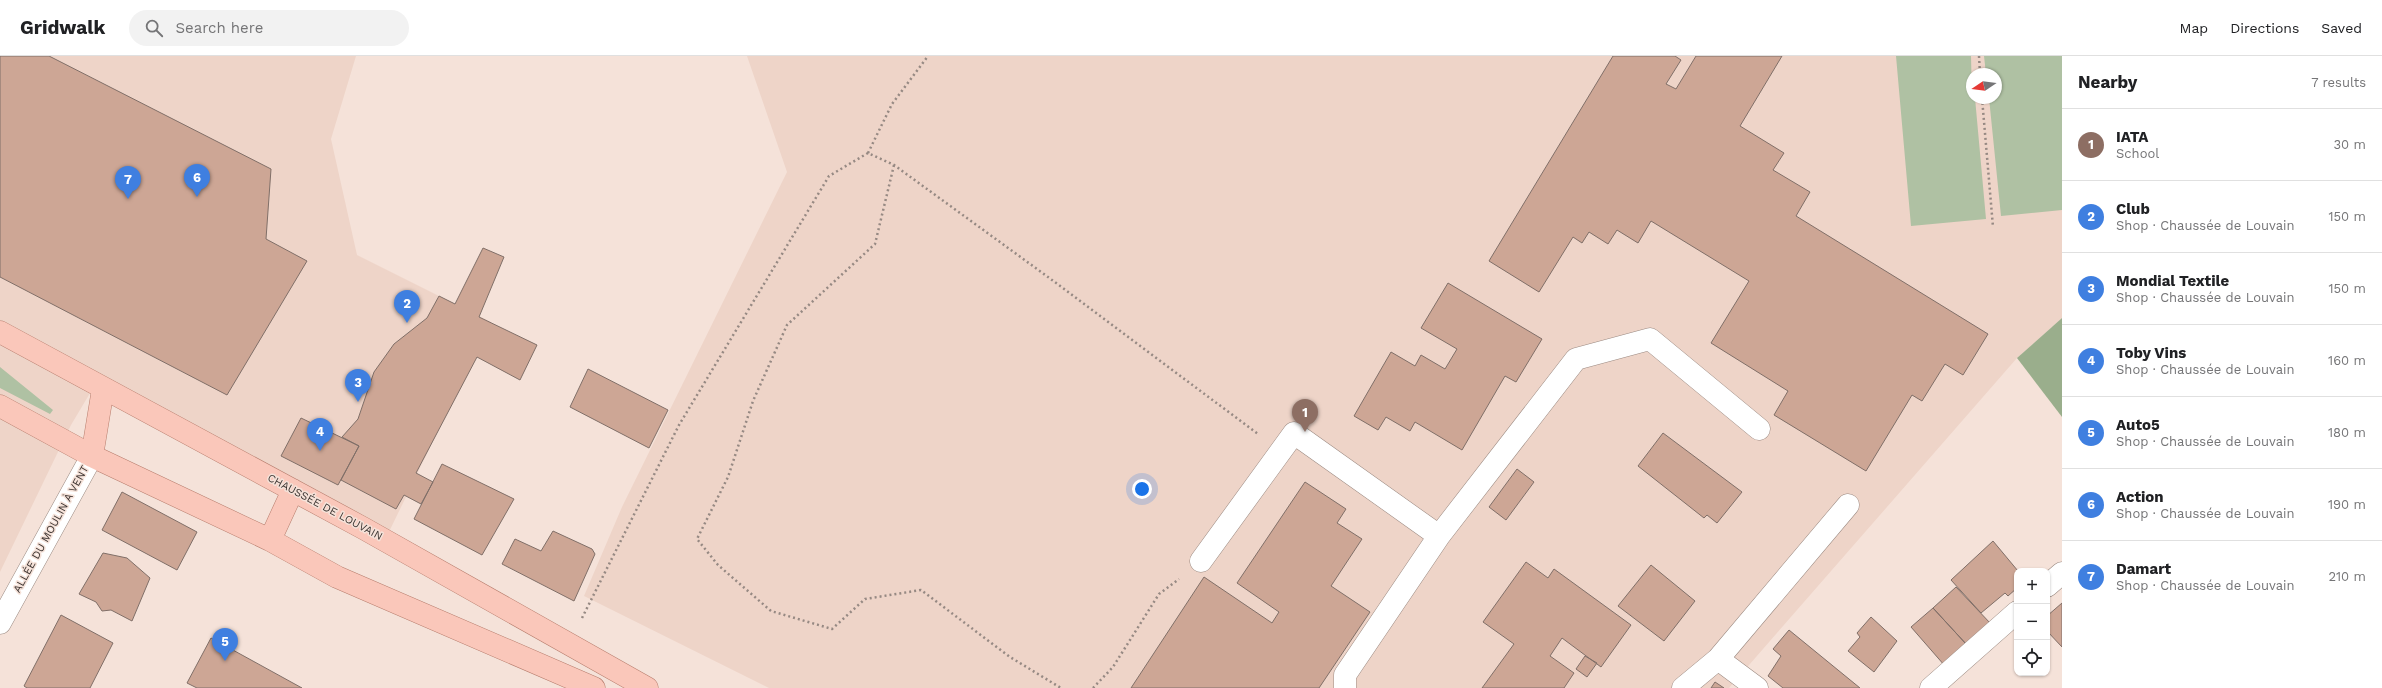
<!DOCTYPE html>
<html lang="en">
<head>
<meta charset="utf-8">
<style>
  body { margin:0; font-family:"Work Sans",sans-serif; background:#f2f2f2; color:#202124 }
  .controls { position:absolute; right:12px; bottom:12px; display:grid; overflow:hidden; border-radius:8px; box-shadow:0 1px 3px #0004 }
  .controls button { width:36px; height:36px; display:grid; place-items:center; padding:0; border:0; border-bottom:1px solid #e0e0e0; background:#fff; color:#202124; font:20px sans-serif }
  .compass { position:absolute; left:1966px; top:12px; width:36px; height:36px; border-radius:50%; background:#fff; box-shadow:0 1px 3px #0004; rotate:257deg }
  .you { position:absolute; left:1142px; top:433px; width:14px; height:14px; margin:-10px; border:3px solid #fff; border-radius:50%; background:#1a73e8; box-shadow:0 0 0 6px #1a73e833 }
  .badge { display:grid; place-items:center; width:26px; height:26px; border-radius:50%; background:#ea580c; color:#fff; font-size:13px; font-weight:700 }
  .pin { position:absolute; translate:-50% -33px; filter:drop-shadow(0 1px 2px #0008) }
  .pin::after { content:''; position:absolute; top:21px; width:14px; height:12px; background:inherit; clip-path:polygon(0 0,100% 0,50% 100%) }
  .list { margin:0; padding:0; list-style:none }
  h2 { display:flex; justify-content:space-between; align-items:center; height:52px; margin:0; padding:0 16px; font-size:17px }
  h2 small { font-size:13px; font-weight:400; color:#757577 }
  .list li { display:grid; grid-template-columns:26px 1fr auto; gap:12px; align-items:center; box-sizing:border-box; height:72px; padding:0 16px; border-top:1px solid #e0e0e0 }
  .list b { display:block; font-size:15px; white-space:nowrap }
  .list p { margin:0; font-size:13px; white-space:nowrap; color:#757577 }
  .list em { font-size:13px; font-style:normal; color:#757577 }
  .icon { flex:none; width:22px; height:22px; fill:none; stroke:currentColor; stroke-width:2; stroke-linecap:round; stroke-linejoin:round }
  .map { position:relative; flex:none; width:2062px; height:632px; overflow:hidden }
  header { display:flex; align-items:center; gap:24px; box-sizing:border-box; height:56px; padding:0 20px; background:#fff; border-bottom:1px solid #e0e0e0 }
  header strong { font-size:19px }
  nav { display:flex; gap:22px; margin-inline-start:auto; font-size:14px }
  .search { width:280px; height:36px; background:#f2f2f2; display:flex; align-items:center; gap:10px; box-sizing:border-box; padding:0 14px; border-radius:22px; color:#757577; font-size:15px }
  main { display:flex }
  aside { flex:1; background:#fff }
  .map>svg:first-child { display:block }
  .built { fill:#eed4c8; fill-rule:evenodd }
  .green { fill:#afc1a3 }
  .forest { fill:#9aae8c }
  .building { fill:#cda695; stroke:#806f68 }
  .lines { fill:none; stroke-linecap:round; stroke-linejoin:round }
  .minor-casing { stroke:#9b8a82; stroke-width:23 }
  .major-casing { stroke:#b67c6c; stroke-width:23 }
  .path { stroke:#968983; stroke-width:2.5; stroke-dasharray:2 3; stroke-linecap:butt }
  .minor { stroke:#fff; stroke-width:22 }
  .major { stroke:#fac7ba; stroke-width:22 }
  .labels { text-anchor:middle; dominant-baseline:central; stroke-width:3; stroke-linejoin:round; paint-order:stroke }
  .street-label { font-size:11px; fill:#3c3431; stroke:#f5e2d9 }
</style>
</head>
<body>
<header>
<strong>Gridwalk</strong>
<div class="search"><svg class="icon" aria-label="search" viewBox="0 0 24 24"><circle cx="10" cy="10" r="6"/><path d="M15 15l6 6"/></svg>Search here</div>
<nav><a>Map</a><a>Directions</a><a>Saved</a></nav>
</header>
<main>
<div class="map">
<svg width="2062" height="632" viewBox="0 0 2062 632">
  <rect width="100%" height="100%" fill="#f5e2d9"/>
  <path class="built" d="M0 0H356L331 83 357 199 491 266 385 484 99 322 71 369 0 516Z
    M747 0H2062V262L2017 302 1729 632H769L584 540 622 451 787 116ZM1972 18H1996V42H1972Z"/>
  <path class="green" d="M1896 0H1971L1972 42H1975L1986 163 1911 170Z
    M1984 0H2062V154L2001 160 1989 42H1996V18H1986Z
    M0 311 53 354 50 358 0 332Z"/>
  <path class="forest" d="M2062 262V361L2017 302Z"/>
  <path class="building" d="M0 0H49L271 113 266 183 307 205 227 339 0 221Z
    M1613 0H1675L1681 4 1666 28 1676 33 1696 0H1782L1740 70 1784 97 1773 114 1810 136 1796 160 1988 278 1963 319 1945 308 1922 345 1912 339 1866 415 1774 359 1788 335 1711 287 1749 225 1651 165 1638 187 1617 174 1608 188 1589 176 1582 187 1573 181 1539 236 1489 205Z
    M483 192 504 201 479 261 537 289 520 324 477 301 416 417 433 426 421 448 404 439 396 453 341 424 359 390 342 381 358 363 374 316 394 288 427 262 439 240 455 248Z
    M1448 227 1542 283 1516 326 1505 320 1462 394 1415 366 1410 375 1386 361 1378 374 1354 360 1391 296 1415 310 1421 299 1445 313 1457 293 1421 272Z
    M588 313 668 354 649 392 570 351Z
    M301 362 359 390 338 429 281 400Z
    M1663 377 1742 436 1717 467 1707 459 1704 462 1638 410Z
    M442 408 514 443 482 499 414 463Z
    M1517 413 1534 426 1506 464 1489 451Z
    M1305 426 1346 453 1337 467 1362 483 1331 530 1370 556 1319 632H1131L1204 521 1272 567 1279 556 1237 527Z
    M122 436 197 476 177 514 102 474Z
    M553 475 592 493 595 498 574 545 502 508 515 483 541 495Z
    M1993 485 2018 515 2017 532 2008 540 2005 537 1981 557 1951 524Z
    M103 497 127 502 150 522 132 565 111 554 102 555 96 546 79 538Z
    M1526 506 1548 522 1554 513 1631 569 1601 611 1562 582 1550 600 1574 617 1564 632H1482L1514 588 1483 566Z
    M1651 509 1695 545 1664 585 1618 550Z
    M1956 531 1991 568 1967 589 1933 552Z
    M2062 547V591L2047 575V560Z
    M1933 552 1967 589 1945 610 1911 571Z
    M61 559 113 587 90 632H27L24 630Z
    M1871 561 1897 585 1874 616 1848 595 1860 581 1857 577Z
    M1789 574 1860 632H1783L1768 620 1781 600 1773 593Z
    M211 582 302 632H197L187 627Z
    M1585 600 1597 607 1587 621 1576 613Z
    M1715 626 1724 632H1711Z"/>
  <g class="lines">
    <defs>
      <path id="minor" d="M1201 505 1294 377 1439 480
        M2047 530 2062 517
        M0 567 92 400
        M1718 603 1757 632
        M1345 632V619L1439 480 1576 303 1650 283 1759 373
        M1683 632 1718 603 1848 449
        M1931 632 2017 556"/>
      <path id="major" d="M0 276 363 472 647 632
        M0 350 92 400 270 484 337 521 594 632
        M92 400 103 333
        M270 484 293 434"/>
    </defs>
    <use href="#minor" class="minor-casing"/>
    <use href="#major" class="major-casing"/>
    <path class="path" d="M1979 0 1980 18
      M1982 42 1993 171
      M868 97 892 48 928 0
      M894 109 875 188 787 269 753 345 728 421 697 483 718 509 771 555 832 573 865 543 921 534 1010 601 1061 632
      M582 562 679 369 829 120 868 97 894 109 1048 221 1258 378
      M1093 632 1113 611 1159 538 1179 523"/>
    <use href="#minor" class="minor"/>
    <use href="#major" class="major"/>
  </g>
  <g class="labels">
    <g class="street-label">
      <text transform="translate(325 451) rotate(28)">CHAUSSÉE DE LOUVAIN</text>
      <text transform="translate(51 473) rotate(-61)">ALLÉE DU MOULIN À VENT</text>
    </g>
  </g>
</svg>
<div class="controls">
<button>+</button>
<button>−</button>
<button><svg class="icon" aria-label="locate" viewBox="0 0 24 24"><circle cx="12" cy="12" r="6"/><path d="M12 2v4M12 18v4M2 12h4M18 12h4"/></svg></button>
</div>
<svg class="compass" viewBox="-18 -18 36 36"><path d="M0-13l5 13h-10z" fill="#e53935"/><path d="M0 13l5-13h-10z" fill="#757577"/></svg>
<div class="you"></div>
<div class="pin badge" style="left:1305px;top:376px;background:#8d6e63">1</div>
<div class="pin badge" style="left:407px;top:267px;background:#3f7fe0">2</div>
<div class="pin badge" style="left:358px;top:346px;background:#3f7fe0">3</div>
<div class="pin badge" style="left:320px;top:395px;background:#3f7fe0">4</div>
<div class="pin badge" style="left:225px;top:605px;background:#3f7fe0">5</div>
<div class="pin badge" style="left:197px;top:141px;background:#3f7fe0">6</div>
<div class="pin badge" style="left:128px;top:143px;background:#3f7fe0">7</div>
</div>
<aside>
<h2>Nearby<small>7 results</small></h2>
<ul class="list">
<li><span class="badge" style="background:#8d6e63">1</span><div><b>IATA</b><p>School</p></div><em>30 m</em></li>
<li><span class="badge" style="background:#3f7fe0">2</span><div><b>Club</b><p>Shop · Chaussée de Louvain</p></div><em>150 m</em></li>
<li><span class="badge" style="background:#3f7fe0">3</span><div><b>Mondial Textile</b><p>Shop · Chaussée de Louvain</p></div><em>150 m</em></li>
<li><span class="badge" style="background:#3f7fe0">4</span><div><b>Toby Vins</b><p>Shop · Chaussée de Louvain</p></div><em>160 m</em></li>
<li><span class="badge" style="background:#3f7fe0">5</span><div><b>Auto5</b><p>Shop · Chaussée de Louvain</p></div><em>180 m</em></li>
<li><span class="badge" style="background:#3f7fe0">6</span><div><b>Action</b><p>Shop · Chaussée de Louvain</p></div><em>190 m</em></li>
<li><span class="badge" style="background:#3f7fe0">7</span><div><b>Damart</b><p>Shop · Chaussée de Louvain</p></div><em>210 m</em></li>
</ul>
</aside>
</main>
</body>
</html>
